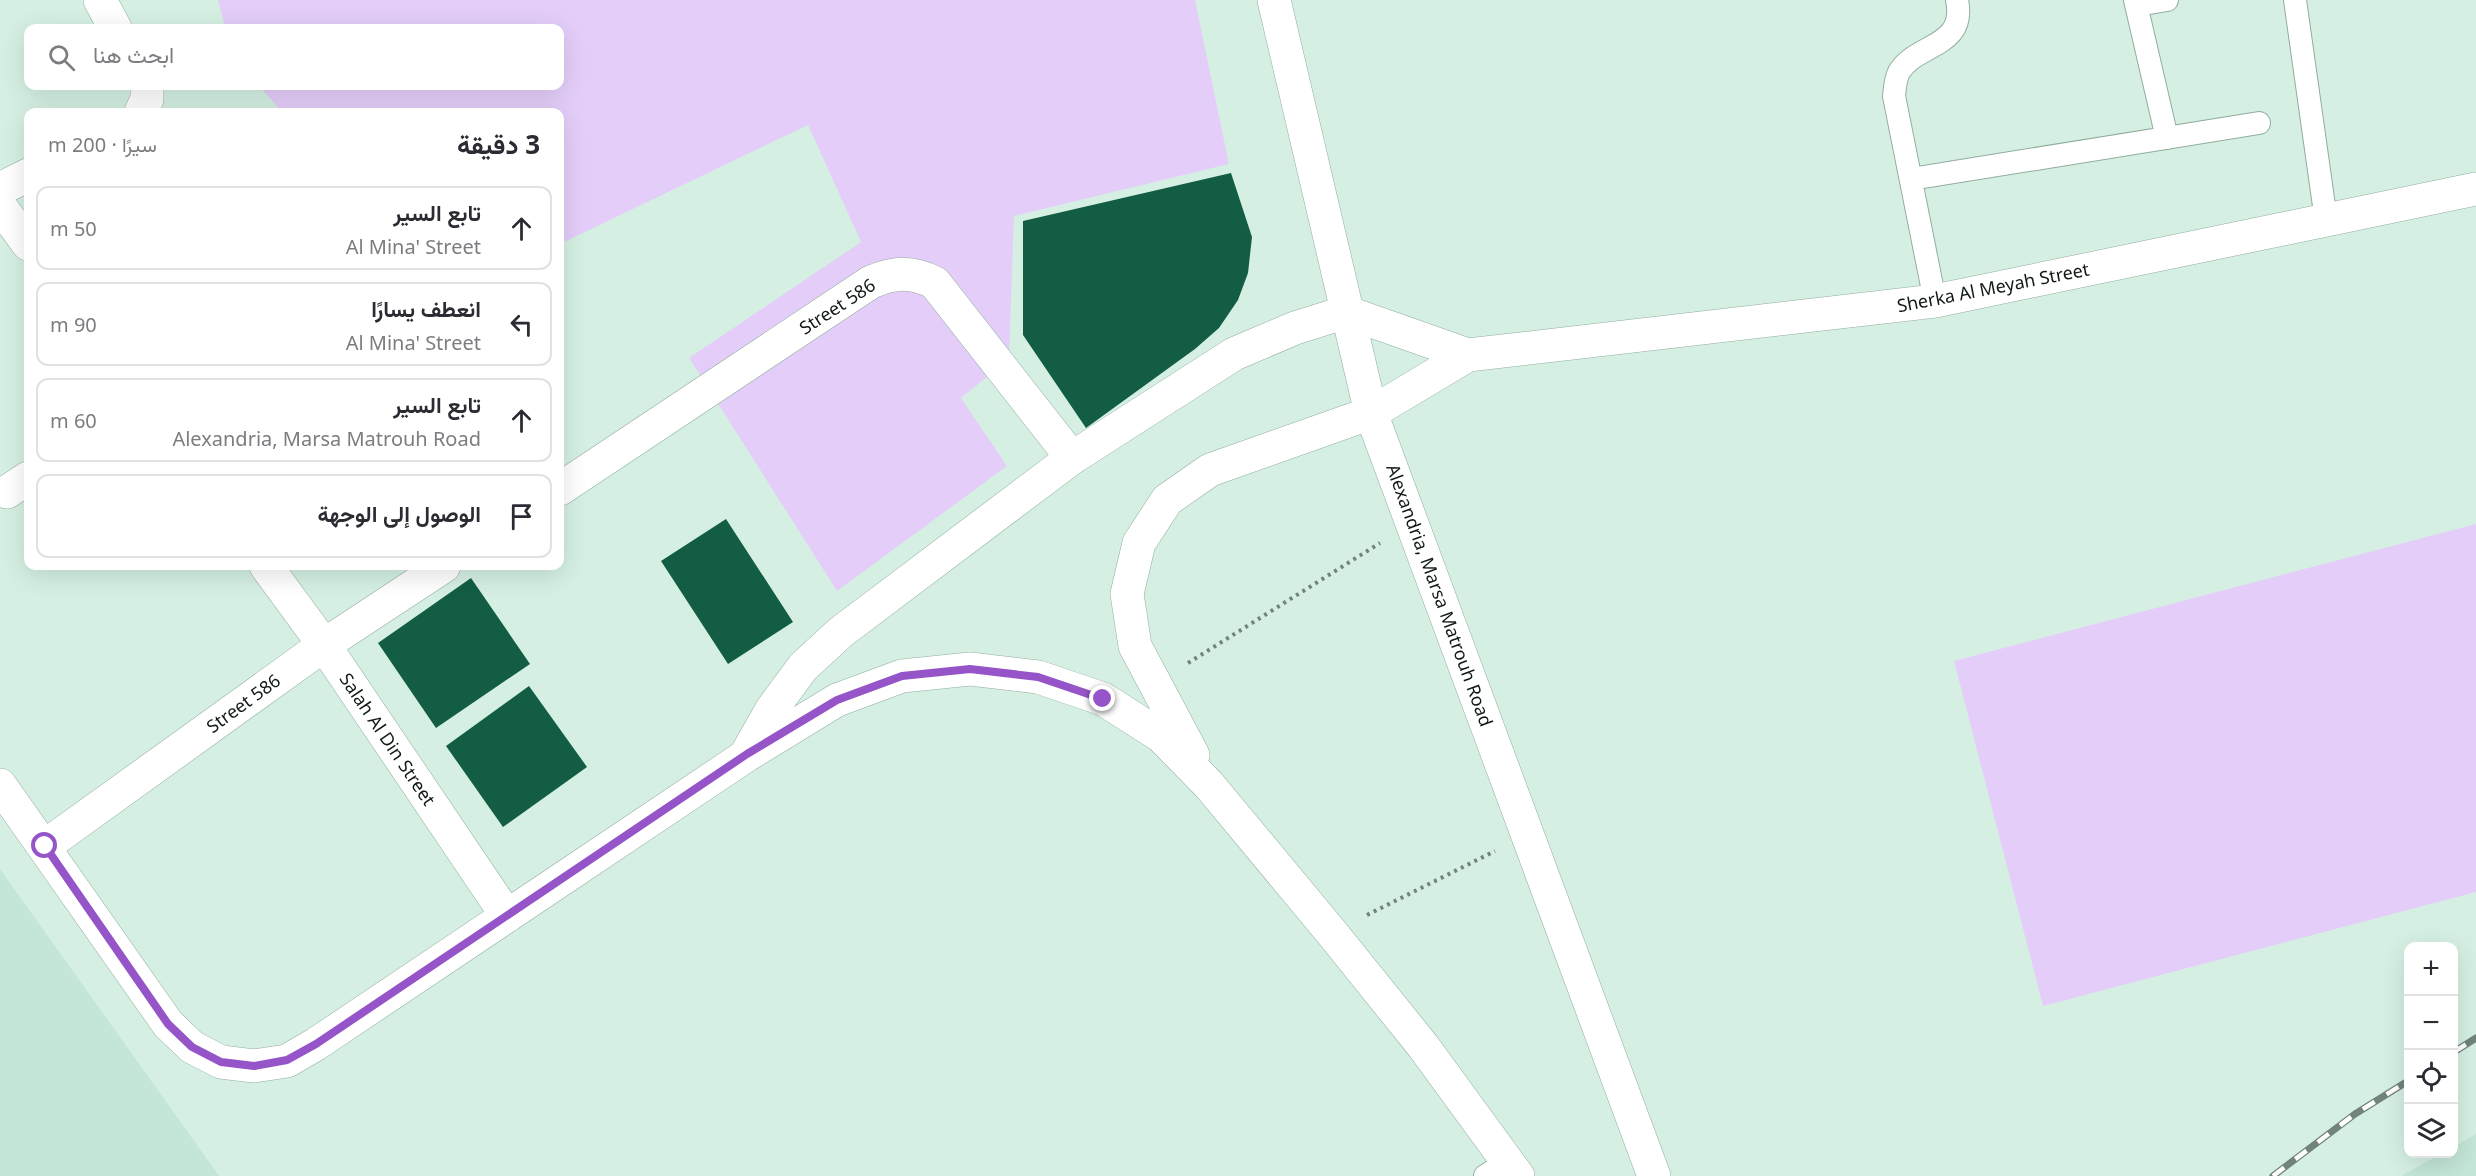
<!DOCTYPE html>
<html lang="ar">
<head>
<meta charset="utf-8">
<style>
  body { margin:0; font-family:"Noto Sans",Vazirmatn,sans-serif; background:#f2f2f3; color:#2b2b33; direction:rtl }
  .controls { position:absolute; right:18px; bottom:18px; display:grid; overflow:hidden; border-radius:12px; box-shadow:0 6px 24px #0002 }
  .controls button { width:54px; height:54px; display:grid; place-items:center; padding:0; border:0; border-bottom:2px solid #e1e1e2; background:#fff; color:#2b2b33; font:30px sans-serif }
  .stop { position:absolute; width:18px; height:18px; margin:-14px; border:4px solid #9654c9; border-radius:50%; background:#fff }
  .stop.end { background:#9654c9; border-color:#fff; box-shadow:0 2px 6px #0008 }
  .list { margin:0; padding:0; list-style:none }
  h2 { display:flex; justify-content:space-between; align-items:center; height:78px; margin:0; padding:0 24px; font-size:26px }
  h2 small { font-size:20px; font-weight:400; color:#7c7c81 }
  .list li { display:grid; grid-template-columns:39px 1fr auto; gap:18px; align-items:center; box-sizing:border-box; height:84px; margin:0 12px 12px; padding:0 12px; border:2px solid #e1e1e2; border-radius:12px }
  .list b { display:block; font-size:22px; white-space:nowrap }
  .list p { margin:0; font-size:20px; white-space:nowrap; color:#7c7c81 }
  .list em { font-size:20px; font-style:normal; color:#7c7c81 }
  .icon { flex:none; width:33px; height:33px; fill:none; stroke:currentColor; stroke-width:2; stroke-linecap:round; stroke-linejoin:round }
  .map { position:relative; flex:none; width:2476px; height:1176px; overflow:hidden; direction:ltr }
  .search { position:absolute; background:#fff; box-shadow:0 6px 24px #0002; left:24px; top:24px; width:540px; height:66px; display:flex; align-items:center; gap:15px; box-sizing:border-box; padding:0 21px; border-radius:12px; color:#7c7c81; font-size:22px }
  .panel { position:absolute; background:#fff; box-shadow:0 6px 24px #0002; left:24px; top:108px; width:540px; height:462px; border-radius:12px; direction:rtl }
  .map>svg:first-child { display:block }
  .built { fill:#c3e6d6 }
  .green { fill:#e4cef9 }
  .building { fill:#125d44 }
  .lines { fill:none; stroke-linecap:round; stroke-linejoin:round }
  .service-casing { stroke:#92aca0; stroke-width:24 }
  .minor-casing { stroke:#92aca0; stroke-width:34 }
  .primary-casing { stroke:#92aca0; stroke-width:34 }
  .path { stroke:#72847c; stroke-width:4; stroke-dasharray:3 4.5; stroke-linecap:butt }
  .service { stroke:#fff; stroke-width:22 }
  .minor { stroke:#fff; stroke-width:33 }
  .primary { stroke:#fff; stroke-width:33 }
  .rail-casing { stroke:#71837a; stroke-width:7 }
  .rail { stroke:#fff; stroke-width:4.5; stroke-dasharray:14; stroke-linecap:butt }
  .route { stroke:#9654c9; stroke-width:8 }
  .labels { text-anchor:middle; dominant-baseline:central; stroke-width:6; stroke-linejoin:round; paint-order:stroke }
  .street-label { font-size:18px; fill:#101915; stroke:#fff }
</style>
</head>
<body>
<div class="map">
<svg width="2476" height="1176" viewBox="0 0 2476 1176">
  <rect width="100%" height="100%" fill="#d5f0e3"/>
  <path class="built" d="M0 869 219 1176H0Z
    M2476 1134V1176H2401L2441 1154H2454V1147Z"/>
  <path class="green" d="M218 0H1195L1229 164 1014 216 1009 359 961 398 1007 466 837 591 689 358 861 242 808 125 560 244V112H282L259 86H560V28H225Z
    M2476 524V892L2043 1006 1954 661Z"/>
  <path class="building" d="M1231 173 1252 237 1248 273 1238 300 1219 328 1195 349 1086 428 1023 335V221Z
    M726 519 793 622 728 664 661 561Z
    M471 578 530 664 436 728 378 643Z
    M529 686 587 767 503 827 446 746Z"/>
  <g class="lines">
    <defs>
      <path id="service" d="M2135 0 2167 138
        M2295 0 2326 220
        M2137 5 2167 0
        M1911 179 2259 123
        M1935 301 1894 96C1895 88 1895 80 1899 72 1916 43 1967 48 1957 0
        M1485 1176 1508 1161"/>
      <path id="minor" d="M100 0 115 28
        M141 112 147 99V86
        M0 189 28 175
        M0 206 28 244
        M1468 355 1935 301 2476 189
        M560 489 871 282C895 272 912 271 935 283L1072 458
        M7 492 28 478
        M266 566 324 645 507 916
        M45 846 324 645 444 566"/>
      <path id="primary" d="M1274 0 1371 413 1654 1176
        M747 753 772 709 803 667 841 632 1072 458 1234 354 1295 328 1346 312 1468 355
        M1193 755 1135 646 1127 594 1139 543 1167 500 1210 470 1371 413 1468 355
        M0 785 168 1024 192 1047 221 1062 254 1066 287 1061 316 1044 747 755 837 700 902 676 970 669 1038 677 1103 699 1161 736 1209 785 1332 933 1423 1046 1518 1176"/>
    </defs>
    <use href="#service" class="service-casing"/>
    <use href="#minor" class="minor-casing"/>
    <use href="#primary" class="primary-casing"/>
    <path class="path" d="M1188 663 1380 543
      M1367 915 1495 851"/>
    <use href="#service" class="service"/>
    <use href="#minor" class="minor"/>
    <use href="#primary" class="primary"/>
    <defs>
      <path id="rail" d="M2454 1052 2476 1038
        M2273 1176 2355 1114 2408 1081"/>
    </defs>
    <use href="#rail" class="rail-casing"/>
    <use href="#rail" class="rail"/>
  </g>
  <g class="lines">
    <path class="route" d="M45 846 168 1024 192 1047 221 1062 254 1066 287 1060 316 1044 747 754 837 700 902 676 970 669 1038 677 1103 699"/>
  </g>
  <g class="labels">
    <g class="street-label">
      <text transform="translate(1993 287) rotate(-11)">Sherka Al Meyah Street</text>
      <text transform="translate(837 306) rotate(-33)">Street 586</text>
      <text transform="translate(1440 595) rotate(70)">Alexandria, Marsa Matrouh Road</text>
      <text transform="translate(243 703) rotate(-36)">Street 586</text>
      <text transform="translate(388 739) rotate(56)">Salah Al Din Street</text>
    </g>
  </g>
</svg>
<div class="controls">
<button>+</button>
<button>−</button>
<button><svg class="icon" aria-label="locate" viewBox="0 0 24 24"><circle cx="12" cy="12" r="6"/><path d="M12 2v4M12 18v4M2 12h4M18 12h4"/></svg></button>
<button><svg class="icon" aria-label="layers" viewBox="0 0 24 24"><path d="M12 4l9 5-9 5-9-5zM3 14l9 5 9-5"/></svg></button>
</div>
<div class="stop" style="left:45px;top:846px"></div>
<div class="stop end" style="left:1103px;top:699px"></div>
<div class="search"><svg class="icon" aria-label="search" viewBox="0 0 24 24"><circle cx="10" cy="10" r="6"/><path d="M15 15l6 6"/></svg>ابحث هنا</div>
<section class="panel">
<h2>3 دقيقة<small>سيرًا · 200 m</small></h2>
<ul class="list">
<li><svg class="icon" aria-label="ahead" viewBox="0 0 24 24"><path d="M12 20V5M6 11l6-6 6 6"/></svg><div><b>تابع السير</b><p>Al Mina' Street</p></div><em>50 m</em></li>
<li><svg class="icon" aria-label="left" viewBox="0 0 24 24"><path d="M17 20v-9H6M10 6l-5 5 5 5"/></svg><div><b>انعطف يسارًا</b><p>Al Mina' Street</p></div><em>90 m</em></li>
<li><svg class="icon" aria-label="ahead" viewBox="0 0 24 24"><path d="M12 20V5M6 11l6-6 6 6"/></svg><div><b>تابع السير</b><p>Alexandria, Marsa Matrouh Road</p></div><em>60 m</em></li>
<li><svg class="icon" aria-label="arrive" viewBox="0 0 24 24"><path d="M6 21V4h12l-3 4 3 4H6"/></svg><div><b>الوصول إلى الوجهة</b></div></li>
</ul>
</section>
</div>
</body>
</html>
